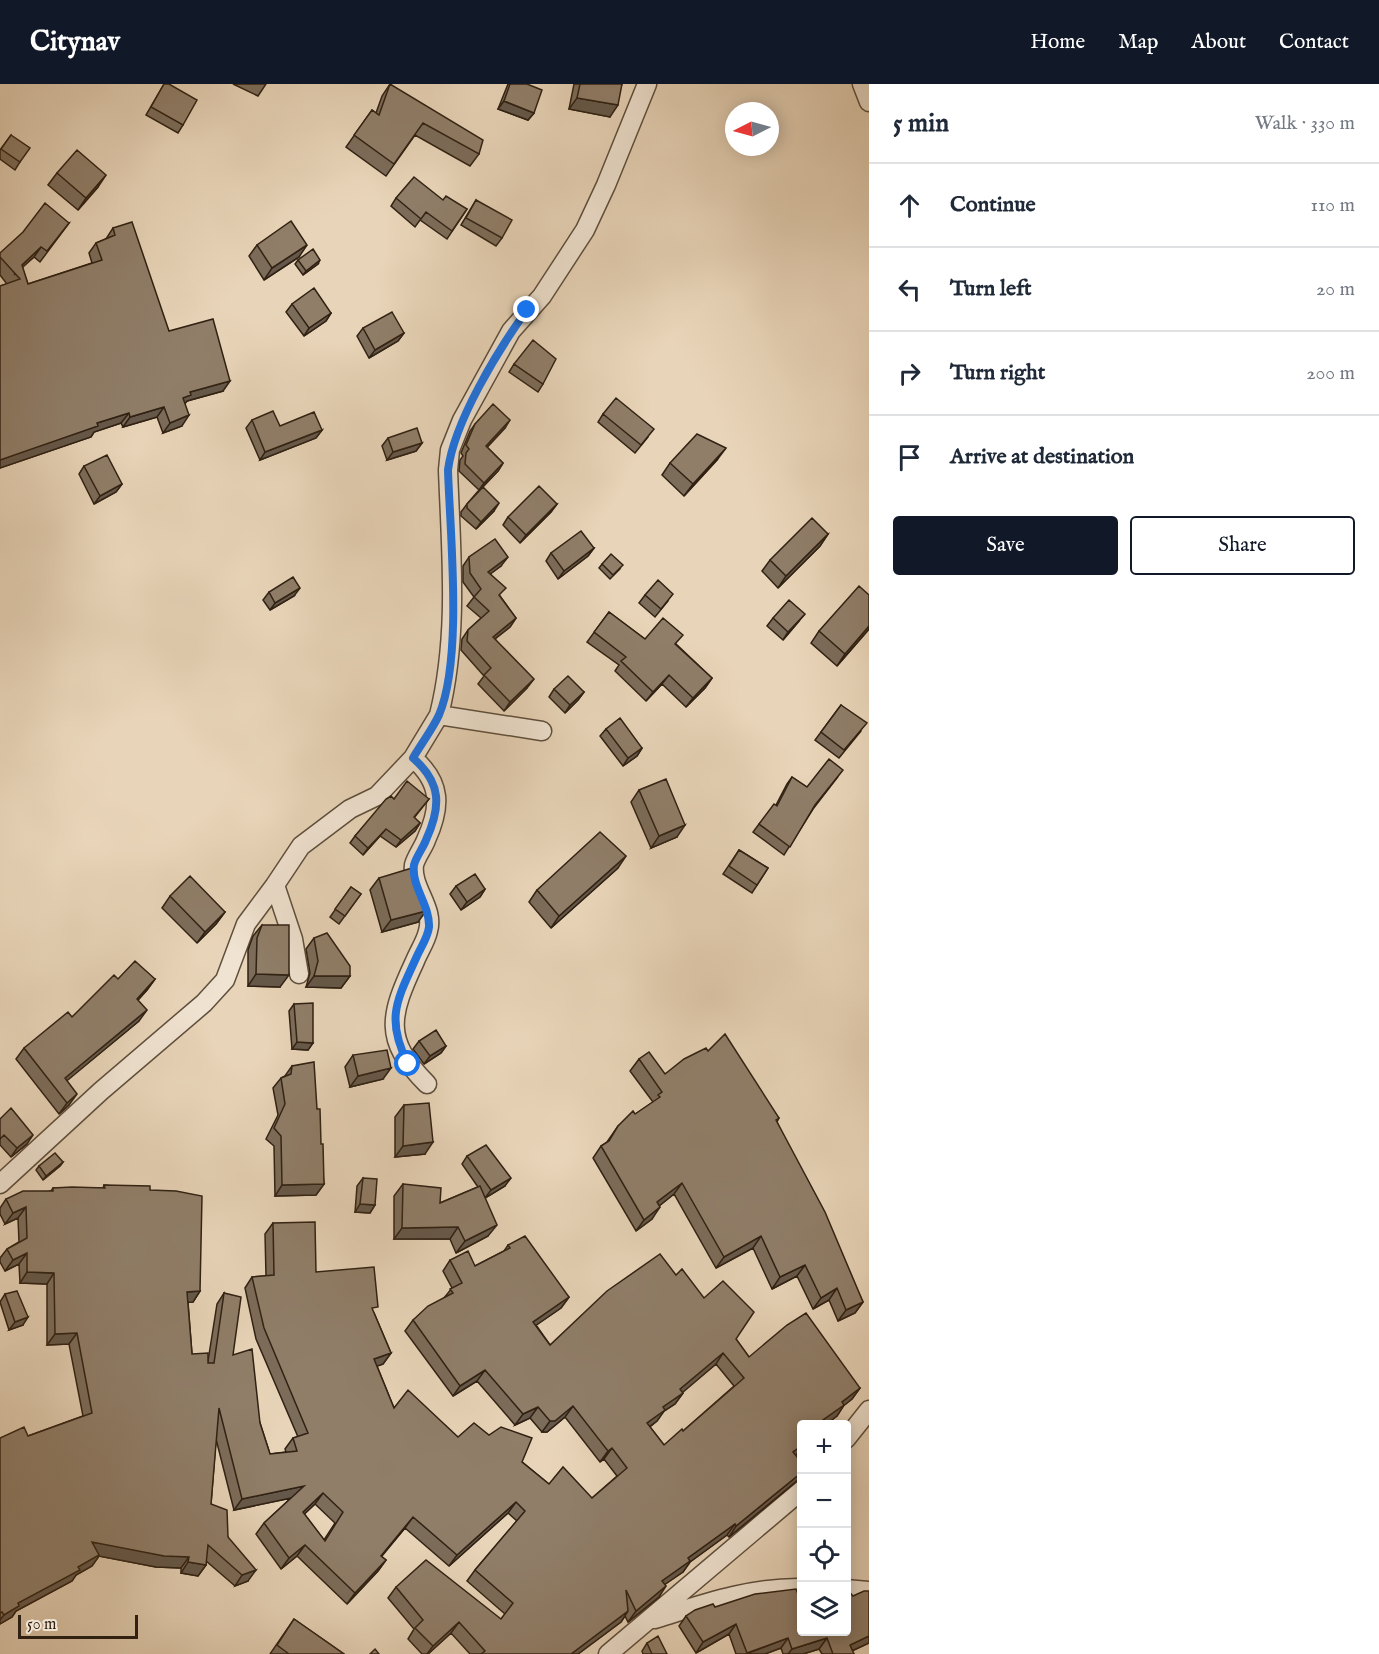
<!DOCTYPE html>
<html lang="en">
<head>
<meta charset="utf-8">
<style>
  body { margin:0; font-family:"IM FELL English",serif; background:#f6f6f7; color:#1f2937 }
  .controls { position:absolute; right:18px; bottom:18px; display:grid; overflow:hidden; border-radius:6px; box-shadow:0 3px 15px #0003 }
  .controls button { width:54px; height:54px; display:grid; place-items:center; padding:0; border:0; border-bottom:2px solid #e0e1e3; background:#fff; color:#1f2937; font:30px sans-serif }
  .compass { position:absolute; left:725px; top:18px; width:54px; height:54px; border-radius:50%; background:#fff; box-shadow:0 3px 15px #0003; rotate:264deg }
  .scale { position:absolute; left:18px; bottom:15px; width:120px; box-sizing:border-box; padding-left:6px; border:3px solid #302113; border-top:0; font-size:16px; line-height:21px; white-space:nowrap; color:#302113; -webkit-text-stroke:4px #f0e3d1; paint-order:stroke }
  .stop { position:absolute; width:18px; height:18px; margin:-14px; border:4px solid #1a73e8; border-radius:50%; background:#fff }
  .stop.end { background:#1a73e8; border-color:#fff; box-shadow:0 2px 6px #0008 }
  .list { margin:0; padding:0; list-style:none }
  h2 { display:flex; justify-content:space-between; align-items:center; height:78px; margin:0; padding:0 24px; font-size:26px }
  h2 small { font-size:20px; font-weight:400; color:#747a83 }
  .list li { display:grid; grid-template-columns:39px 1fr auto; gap:18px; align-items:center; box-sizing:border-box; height:84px; padding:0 24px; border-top:2px solid #e0e1e3 }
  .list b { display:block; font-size:22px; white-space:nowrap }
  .list em { font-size:20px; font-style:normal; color:#747a83 }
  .actions { display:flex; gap:12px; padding:18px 24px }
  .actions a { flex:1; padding:14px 0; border:2px solid #111827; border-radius:6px; text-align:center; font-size:21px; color:#111827 }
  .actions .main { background:#111827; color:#fff }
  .icon { flex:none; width:33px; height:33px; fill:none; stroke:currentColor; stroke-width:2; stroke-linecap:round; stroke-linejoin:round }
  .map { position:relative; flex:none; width:869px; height:1570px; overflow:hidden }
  header { display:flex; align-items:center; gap:36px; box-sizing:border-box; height:84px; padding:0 30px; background:#111827; color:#fff }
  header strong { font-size:28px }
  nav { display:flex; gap:33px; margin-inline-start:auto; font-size:21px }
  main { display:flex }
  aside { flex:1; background:#fff }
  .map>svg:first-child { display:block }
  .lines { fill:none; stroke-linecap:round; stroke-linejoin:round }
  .street-casing { stroke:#5e4e3c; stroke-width:21 }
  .street { stroke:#f0e3d1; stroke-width:18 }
  .wall { fill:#7c6c5a; stroke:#302113; stroke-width:1.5; fill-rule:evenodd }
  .shaded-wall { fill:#65584a; stroke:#302113; stroke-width:1.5 }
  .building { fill:#907e69; stroke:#302113; stroke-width:1.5; fill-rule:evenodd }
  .route { stroke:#1a73e8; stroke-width:8 }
</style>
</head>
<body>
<header>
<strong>Citynav</strong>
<nav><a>Home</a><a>Map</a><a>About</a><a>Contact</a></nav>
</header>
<main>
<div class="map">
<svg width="869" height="1570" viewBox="0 0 869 1570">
  <rect width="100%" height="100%" fill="#e8d4b8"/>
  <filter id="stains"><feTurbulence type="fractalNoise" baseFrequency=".00333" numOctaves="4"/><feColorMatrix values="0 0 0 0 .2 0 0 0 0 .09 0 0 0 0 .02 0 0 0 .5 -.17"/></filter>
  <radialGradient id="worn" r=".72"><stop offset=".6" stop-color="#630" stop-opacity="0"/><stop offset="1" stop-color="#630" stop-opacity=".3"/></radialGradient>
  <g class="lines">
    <defs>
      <path id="street" d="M862 0 869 18
        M542 647 439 631C459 551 451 468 448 386L450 366 462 336 511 247 542 212 585 146 606 101 647 0
        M299 890 293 855 275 801 301 762 350 725 377 712 413 674
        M427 1000C382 955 390 931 415 877 419 867 426 857 428 847 435 824 411 804 414 781 416 773 423 764 426 756 441 723 442 699 413 674L439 631
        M0 1100 101 1007 204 919 225 896 246 840 275 801
        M846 1355 869 1326
        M846 1505 869 1507
        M655 1535C703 1520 751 1503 802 1504
        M608 1570 802 1406"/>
    </defs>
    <use href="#street" class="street-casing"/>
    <use href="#street" class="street"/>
  </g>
  <path class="wall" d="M164 0 183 41 178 49 146 31Z
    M233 0H266L258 12Z
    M390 0 479 70 470 82 415 51 386 92 346 63 372 26 376 29 382 12Z
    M508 0H527L534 29 528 36 498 25Z
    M574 0H622L610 33 569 25Z
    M11 51 20 78 15 86 0 75V66Z
    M57 89 98 103 78 126 48 101Z
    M396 114 443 116 467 125 447 155 420 136 415 143 391 122Z
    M476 116 502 154 496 162 461 141Z
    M69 139 40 178 34 173 22 183 28 200 92 179 89 169 96 159 106 155 113 144 169 247 223 307 187 317 185 319 182 342 163 349 157 333 123 343 121 339 94 348 91 353 0 384V202L7 200 0 191V169Z
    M257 161 299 173 264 196 249 172Z
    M298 176 318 180 303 191 295 180Z
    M292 220 331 229 326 237 304 252 286 228Z
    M363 244 404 249 398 257 369 274 357 252Z
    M514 280 543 300 538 308 509 288Z
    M603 330 648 353 635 369 598 338Z
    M252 336 280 342 322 346 316 354 260 376 246 344Z
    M475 340 505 344 487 363 503 379 498 387 483 403 494 427 476 445 461 432V428L467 420 479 406 459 387 460 376 463 372 461 369 470 347Z
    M388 354 422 359 416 367 387 376 382 362Z
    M717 376 684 412 662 391 670 379Z
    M84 382 122 400 116 408 94 420 79 390Z
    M557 420 551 428 520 459 503 441 508 433Z
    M828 450 820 462 778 504 762 487 770 476Z
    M594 464 588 472 558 495 546 477 551 469Z
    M469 473 501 482 490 490 500 512 516 534 510 543 495 555 527 604 504 627 478 600 484 592 461 566 462 555 468 546 481 534 467 522 474 513 463 498V482Z
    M602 480 620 485 610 495 599 484Z
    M269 508 294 512 270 526 263 516Z
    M645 511 668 517 655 533 639 519Z
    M609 528 645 555 676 560 712 594 705 604 686 623 662 600 646 617 615 587 619 581 587 558Z
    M773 534 799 537 783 556 767 542Z
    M869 545 837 582 811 559 819 547Z
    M554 605 584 608 578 616 565 629 549 613Z
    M841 621 861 647 839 674 815 656Z
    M606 645 642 664 637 672 623 682 600 652Z
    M792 693 807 703 837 694 813 725 784 771 753 748 759 740 776 721 787 700Z
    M639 706 677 753 651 764 631 718Z
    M394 715H429L414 734 420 739 415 747 396 763 380 752 363 771 350 759 355 752Z
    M739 766 768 784 752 809 723 790Z
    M618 784 551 844 529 818 537 806Z
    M379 794 418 838 382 848 370 806Z
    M456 802 485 805 480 813 461 826 450 810Z
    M351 803 361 810 339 840 330 833Z
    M170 812 225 828 216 840 197 859 162 824Z
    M262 841 280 903 248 902V866L253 852Z
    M314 854 350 892 341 904 306 903 310 889 306 865Z
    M118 895H155L147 906 138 916 139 937 67 996 69 1021 59 1030 16 975 24 964 72 933Z
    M294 920 313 959 308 966 292 965 289 927Z
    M419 957 446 962 441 969 424 980 413 965Z
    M708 967 779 1034 777 1038 863 1218 855 1229 838 1237 829 1216 813 1225 797 1192 772 1205 753 1164 716 1184 674 1110 659 1122 652 1135 636 1147 593 1074 601 1062 607 1058 618 1042 653 1018 630 987 639 975 665 990Z
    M353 971 383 995 350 1003 345 983Z
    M292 982 317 1025 324 1100 316 1111 275 1112 274 1062 266 1055 278 1031 273 1004 281 994 285 992Z
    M404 1021 425 1070 395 1073V1033Z
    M0 1035 27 1060 11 1073 0 1061Z
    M467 1072 505 1102 485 1114 488 1152 456 1169 450 1155H394V1112L403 1100 440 1119 478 1103 462 1080Z
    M63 1078 60 1082 43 1096 36 1086 39 1082Z
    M363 1094 375 1121 370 1129 355 1128 357 1102Z
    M104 1101 150 1106 200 1207 193 1218H188L192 1270 208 1277 217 1220 224 1209 233 1271 260 1339 270 1370 286 1368 285 1365 293 1354 298 1353 256 1255 245 1204 252 1193 266 1192 265 1150 273 1139 316 1188 374 1229 391 1269 383 1280 377 1282 394 1324 458 1353 522 1378 549 1400 592 1414 617 1392 604 1375 600 1378 565 1333 547 1348H542L530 1334 515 1341 477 1297 453 1312 405 1247 413 1236 444 1214 452 1204 443 1187 450 1176 475 1182 504 1167 508 1161 569 1213 561 1224 536 1241 550 1261 676 1191 736 1255 749 1273 860 1304 852 1315 844 1321 837 1332 825 1341H801V1367L796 1371 799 1395 729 1453 727 1451 690 1478 683 1488 665 1500 659 1513 628 1538 625 1532 621 1538 578 1570H470L451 1549 428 1570H422L408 1555 414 1545 388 1514 396 1503 501 1535 505 1530 467 1497 475 1486 517 1437 508 1429 449 1482 405 1444 381 1472 386 1476 378 1487 347 1520 297 1472 281 1485 256 1450 264 1439 291 1414 234 1426 216 1355 211 1420 228 1453 248 1497 235 1502 206 1477V1481L198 1492 181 1489V1484L156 1483 99 1472 92 1482 76 1491 72 1497 16 1527 12 1533 0 1540V1354L28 1352 83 1332 69 1260 47 1261V1200L20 1199 19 1180 5 1187 0 1178V1174L7 1165 19 1158 18 1134 5 1140 0 1130V1124L6 1115 51 1107 53 1104H103ZM716 1280 734 1302 683 1347 664 1361 650 1343 657 1337 664 1327 675 1320 683 1309 682 1308ZM315 1420 335 1439 324 1456 304 1430Z
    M5 1210 23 1241 9 1246 0 1218Z
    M800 1515 869 1559 852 1567 854 1570H822L819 1565 803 1570H783L781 1564 765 1570H736L729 1550 696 1569 679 1542 686 1532 715 1523Z
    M294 1535 344 1570H270Z
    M647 1559 667 1570H643L642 1567Z"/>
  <path class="shaded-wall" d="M577 14 618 21 610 33 569 25Z
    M504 17 534 29 528 36 498 25Z
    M106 91 98 103 78 126 86 114Z
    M307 161 299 173 264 196 272 184Z
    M41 163 34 173 14 191 22 181Z
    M320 176 318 180 303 191 306 187Z
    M331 229 326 237 304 252 309 244Z
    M404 249 398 257 369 274 375 266Z
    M230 297 223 307 187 317 184 321 183 314 190 308Z
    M164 323 157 333 123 343 130 333Z
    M129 329 121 339 94 348 91 353 0 384V376L97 339Z
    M189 331 182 342 163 349 170 339Z
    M510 336 505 344 481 370 486 362Z
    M322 346 316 354 260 376 265 368Z
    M422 359 416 367 387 376 393 368Z
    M726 364 717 376 684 412 693 400Z
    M503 379 498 387 479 406 484 399Z
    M122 400 116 408 94 420 100 412Z
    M499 419 494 427 476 445 481 438Z
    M557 420 551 428 520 459 526 451Z
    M828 450 820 462 778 504 786 492Z
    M594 464 588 472 558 495 564 487Z
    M508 473 501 482 481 497 488 488Z
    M300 504 294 512 270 526 275 519Z
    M805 530 799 537 783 556 788 548Z
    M516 534 510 543 487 561 493 553Z
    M869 542V545L837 582 845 570Z
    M669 591 662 600 646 617 653 608Z
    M712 594 705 604 686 623 693 614Z
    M534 595 527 604 504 627 510 618Z
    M584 608 578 616 565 629 570 621Z
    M642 664 637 672 623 682 628 674Z
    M420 739 415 747 396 763 401 756Z
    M685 741 677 753 651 764 659 752Z
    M386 745 380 752 363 771 368 764Z
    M626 772 618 784 551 844 559 832Z
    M485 805 480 813 461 826 467 818Z
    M426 827 418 838 382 848 391 836Z
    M225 828 216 840 197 859 205 848Z
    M256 890 289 891 280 903 248 902Z
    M314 892H350L341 904 306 903Z
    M155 895 147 906 129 926 137 915Z
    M147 926 139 937 57 1005 65 994Z
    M297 958 313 959 308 966 292 965Z
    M446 962 441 969 424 980 430 972Z
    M391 984 383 995 350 1003 358 992Z
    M77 1010 69 1021 59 1030 67 1019Z
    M33 1051 27 1060 11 1073 17 1064Z
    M433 1058 425 1070 395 1073 403 1062Z
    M63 1078 60 1082 43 1096 46 1092Z
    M511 1094 505 1102 485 1114 491 1106Z
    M682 1099 674 1110 649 1130 657 1118Z
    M324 1100 316 1111 275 1112 282 1101Z
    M360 1120 375 1121 370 1129 355 1128Z
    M26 1123 18 1134 5 1140 13 1129Z
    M660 1123 652 1135 636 1147 644 1136Z
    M497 1141 488 1152 456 1169 465 1157Z
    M458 1143 450 1155H394L402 1144Z
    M761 1152 753 1164 716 1184 724 1173Z
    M27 1169 19 1180 5 1187 13 1176Z
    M805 1181 797 1192 772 1205 780 1193Z
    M27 1188 54 1189 47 1200 20 1199Z
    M837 1204 829 1216 813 1225 821 1214Z
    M200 1207 193 1218 179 1219 187 1208Z
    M569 1213 561 1224 525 1249 533 1238Z
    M863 1218 855 1229 838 1237 846 1226Z
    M28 1233 23 1241 9 1246 15 1238Z
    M77 1249 69 1260 47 1261 55 1250Z
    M391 1269 383 1280 367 1286 374 1275Z
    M723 1269 716 1280 675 1315 683 1309 675 1320 664 1327 657 1337 639 1350 647 1339 680 1305Z
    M485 1286 477 1297 453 1312 460 1302Z
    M860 1304 852 1315 841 1324 844 1321 837 1332 825 1341H820L823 1336 842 1318Z
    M573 1322 565 1333 547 1348H542L550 1337Z
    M538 1323 530 1334 515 1341 523 1330Z
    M801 1362V1367L786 1378 793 1368Z
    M612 1364 604 1375 600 1378 608 1367Z
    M801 1389V1392L799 1395 729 1453 736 1442Z
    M304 1402 296 1413 234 1426 242 1415Z
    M323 1409 315 1420 295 1439 303 1428Z
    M516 1418 508 1429 449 1482 457 1471Z
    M413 1433 405 1444 373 1483 381 1472Z
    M735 1440 727 1451 690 1478 683 1488 654 1508 662 1497 688 1474Z
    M92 1458 189 1473 181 1484 156 1483 99 1472 92 1482 76 1491 72 1497 16 1527 12 1533 0 1540V1536L4 1531Z
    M305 1461 297 1472 281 1485 289 1474Z
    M386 1476 378 1487 347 1520 355 1509Z
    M188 1478 206 1481 198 1492 181 1489Z
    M256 1486 248 1497 235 1502 242 1491Z
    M666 1502 659 1513 628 1538 636 1527Z
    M628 1527 621 1538 578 1570H571Z
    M459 1538 451 1549 428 1570H427L433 1562Z
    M736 1540 729 1550 696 1569 703 1558Z
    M869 1552V1559L845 1570 850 1561Z
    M788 1554 781 1564 765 1570H746Z
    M827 1554 819 1565 803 1570H788L792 1565Z"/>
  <path class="building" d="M164 0H169L197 16 183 41 151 23Z
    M390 0 483 56 479 70 423 39 394 80 354 51 372 26 379 31Z
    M510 0H527L542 6 534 29 504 17Z
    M580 0H622L618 21 577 14Z
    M11 51 30 64 20 78 1 65Z
    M77 66 106 91 86 114 57 89Z
    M414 93 443 116 446 112 467 125 452 147 426 128 421 135 396 114Z
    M476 116 512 136 502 154 466 134Z
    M45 119 69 139 47 167 41 163 22 181 28 200 102 176 96 159 115 151 113 144 132 138 169 247 213 235 230 297 190 308 191 311 183 314 189 331 170 339 164 323 130 333 129 329 97 339 98 342 0 376V202L20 195 0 173V169L23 148Z
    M291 137 307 161 272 184 257 161Z
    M313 165 320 176 306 187 298 176Z
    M314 204 331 229 309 244 292 220Z
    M392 228 404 249 375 266 363 244Z
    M533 256 556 275 543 300 514 280Z
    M616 314 654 345 641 361 603 330Z
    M493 320 510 336 486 362 503 379 484 399 465 380 466 369 469 365 466 361 475 340Z
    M273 327 280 342 314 328 322 346 265 368 252 336Z
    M417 344 422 359 393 368 388 354Z
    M697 350 726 364 693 400 670 379Z
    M107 371 122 400 100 412 84 382Z
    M539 402 557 420 526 451 508 433Z
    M483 403 499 419 481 438 467 424V420Z
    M812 434 828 450 786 492 770 476Z
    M581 447 594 464 564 487 551 469Z
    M495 455 508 473 488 488 506 504 499 511 516 534 493 553 534 595 510 618 484 591 491 584 467 557 468 546 489 527 474 513 481 505 470 489 469 473Z
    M611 470 623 481 613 491 602 480Z
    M293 493 300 504 275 519 269 508Z
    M658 496 673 510 661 525 645 511Z
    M859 502 869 511V542L845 570 819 547Z
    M789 516 805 530 788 548 773 534Z
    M609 528 645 555 663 534 683 551 675 560 712 594 693 614 669 591 653 608 621 577 626 573 594 548Z
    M568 592 584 608 570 621 554 605Z
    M841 621 867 639 844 666 821 648Z
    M620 634 642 664 628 674 606 645Z
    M829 675 843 686 815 721 790 763 759 740 774 720 777 722 792 693 807 703Z
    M666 695 685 741 659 752 639 706Z
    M407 697 429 715 414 733 420 739 401 756 386 745 368 764 355 752 386 715 391 712 394 715Z
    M600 748 626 772 559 832 537 806Z
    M739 766 768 784 757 801 729 782Z
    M412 784 426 827 391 836 379 794Z
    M475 790 485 805 467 818 456 802Z
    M190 792 225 828 205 848 170 812Z
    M351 803 361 810 345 832 335 825Z
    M262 841H289V891L256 890 257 854Z
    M327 849 350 882V892H314L318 877 314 854Z
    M135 877 155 895 137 915 147 926 65 994 77 1010 67 1019 24 964 68 928 72 933 114 891 118 895Z
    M313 919V959L297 958 294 920Z
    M436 946 446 962 430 972 419 957Z
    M725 950 779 1034 776 1036 825 1128 863 1218 846 1226 837 1204 821 1214 805 1181 780 1193 761 1152 724 1173 682 1099 657 1118 660 1123 644 1136 601 1062 609 1057 618 1042 633 1027 635 1030 660 1013 658 1011 662 1008 639 975 649 968 665 990 684 975 706 964 708 967Z
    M387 966 391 984 358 992 353 971Z
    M314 978 317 1025H320L321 1060H323L324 1100 282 1101 281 1052 274 1044 285 1020 281 994 291 990 292 982Z
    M429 1019 433 1058 403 1062 404 1021Z
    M11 1024 33 1051 17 1064 4 1051 0 1055V1035Z
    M486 1061 511 1094 491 1106 467 1072Z
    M55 1069 63 1078 46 1092 39 1082Z
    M363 1094 377 1095 375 1121 360 1120Z
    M403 1100 441 1104 440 1119 480 1102 497 1141 465 1157 458 1143 402 1144Z
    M104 1101 150 1102V1106L176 1107 202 1112 200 1207 187 1208 192 1270 208 1269V1279H214L224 1209 241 1213 233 1271 252 1265 260 1339 270 1370 297 1367 293 1354 308 1349 264 1244 252 1193 274 1191 273 1139 315 1138 316 1188 374 1183 378 1223 372 1224 391 1269 374 1275 394 1324 408 1306 458 1353 474 1339 489 1351 501 1343 532 1354 522 1378 549 1400 563 1383 592 1414 627 1384 612 1364 608 1367 573 1322 555 1337H550L538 1323 523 1330 485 1286 460 1302 413 1236 428 1222 453 1209 450 1205 462 1199 450 1176 468 1167 475 1182 510 1164 508 1161 525 1152 569 1213 533 1238 550 1261 607 1207 660 1170 676 1191 682 1185 704 1214 723 1197 754 1228 736 1255 749 1273 787 1241 806 1229 860 1304 842 1318 844 1321 823 1336 825 1339 823 1341H801V1362L793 1368 801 1378V1389L736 1442 735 1440 688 1474 690 1477 662 1497 666 1502 636 1527 626 1506 628 1527 571 1570H481L485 1567 459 1538 433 1562 415 1544 423 1536 396 1503 426 1476 501 1535 513 1519 475 1486 525 1427 516 1418 457 1471 413 1433 381 1472 386 1476 355 1509 305 1461 289 1474 264 1439 304 1402 242 1415 219 1324 211 1420 227 1426 228 1453 256 1486 242 1491 208 1461 206 1481 188 1478 189 1473 164 1472 92 1458 99 1471 78 1483 80 1486 18 1519 19 1522 4 1531 2 1528 0 1529V1354L24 1343 28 1352 92 1329 77 1249 55 1250 54 1189 27 1188V1169L13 1176 7 1165 27 1154 26 1123 13 1129 6 1115 23 1107H53V1104L72 1103 105 1104ZM723 1269 744 1294 683 1347 682 1345 664 1361 647 1339 665 1326 663 1323 683 1309 680 1305ZM323 1409 343 1428 325 1457 303 1428Z
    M17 1207 28 1233 15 1238 5 1210Z
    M846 1504 853 1512 864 1507H869V1552L850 1561 854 1570H833L827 1554 792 1565 788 1554 747 1569 736 1540 703 1558 686 1532 695 1526 713 1520 715 1523 755 1510 796 1505 800 1515H801V1548H846Z
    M294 1535 344 1570H289L277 1561Z
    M658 1552 667 1570H652L647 1559Z
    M375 1565 379 1570H370Z"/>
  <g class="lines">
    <path class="route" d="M408 980C385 934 397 916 417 872 421 863 428 853 429 843 430 821 411 802 414 781 416 773 423 764 426 756 441 723 442 699 413 674 421 660 432 646 439 631 463 574 450 450 448 386 454 338 498 266 527 226"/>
  </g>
  <rect width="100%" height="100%" filter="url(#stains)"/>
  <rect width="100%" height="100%" fill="url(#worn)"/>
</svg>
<div class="controls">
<button>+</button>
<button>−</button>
<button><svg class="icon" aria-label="locate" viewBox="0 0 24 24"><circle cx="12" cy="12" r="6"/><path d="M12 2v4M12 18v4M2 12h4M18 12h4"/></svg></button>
<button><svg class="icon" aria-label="layers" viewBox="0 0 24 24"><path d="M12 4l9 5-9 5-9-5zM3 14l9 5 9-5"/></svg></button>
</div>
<svg class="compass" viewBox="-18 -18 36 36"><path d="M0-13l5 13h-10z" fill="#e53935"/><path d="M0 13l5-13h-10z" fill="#747a83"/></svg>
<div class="scale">50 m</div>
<div class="stop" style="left:408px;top:980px"></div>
<div class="stop end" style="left:527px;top:226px"></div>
</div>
<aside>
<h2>5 min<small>Walk · 330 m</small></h2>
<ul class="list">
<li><svg class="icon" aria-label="ahead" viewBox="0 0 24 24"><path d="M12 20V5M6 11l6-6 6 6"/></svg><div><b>Continue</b></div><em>110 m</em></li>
<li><svg class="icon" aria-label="left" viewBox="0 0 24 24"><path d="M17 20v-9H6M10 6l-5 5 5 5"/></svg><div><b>Turn left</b></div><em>20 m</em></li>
<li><svg class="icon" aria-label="right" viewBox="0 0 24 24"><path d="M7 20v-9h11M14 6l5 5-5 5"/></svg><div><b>Turn right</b></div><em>200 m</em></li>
<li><svg class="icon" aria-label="arrive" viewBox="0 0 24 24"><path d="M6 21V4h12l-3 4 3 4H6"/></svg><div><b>Arrive at destination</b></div></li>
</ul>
<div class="actions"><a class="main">Save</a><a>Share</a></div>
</aside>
</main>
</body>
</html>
